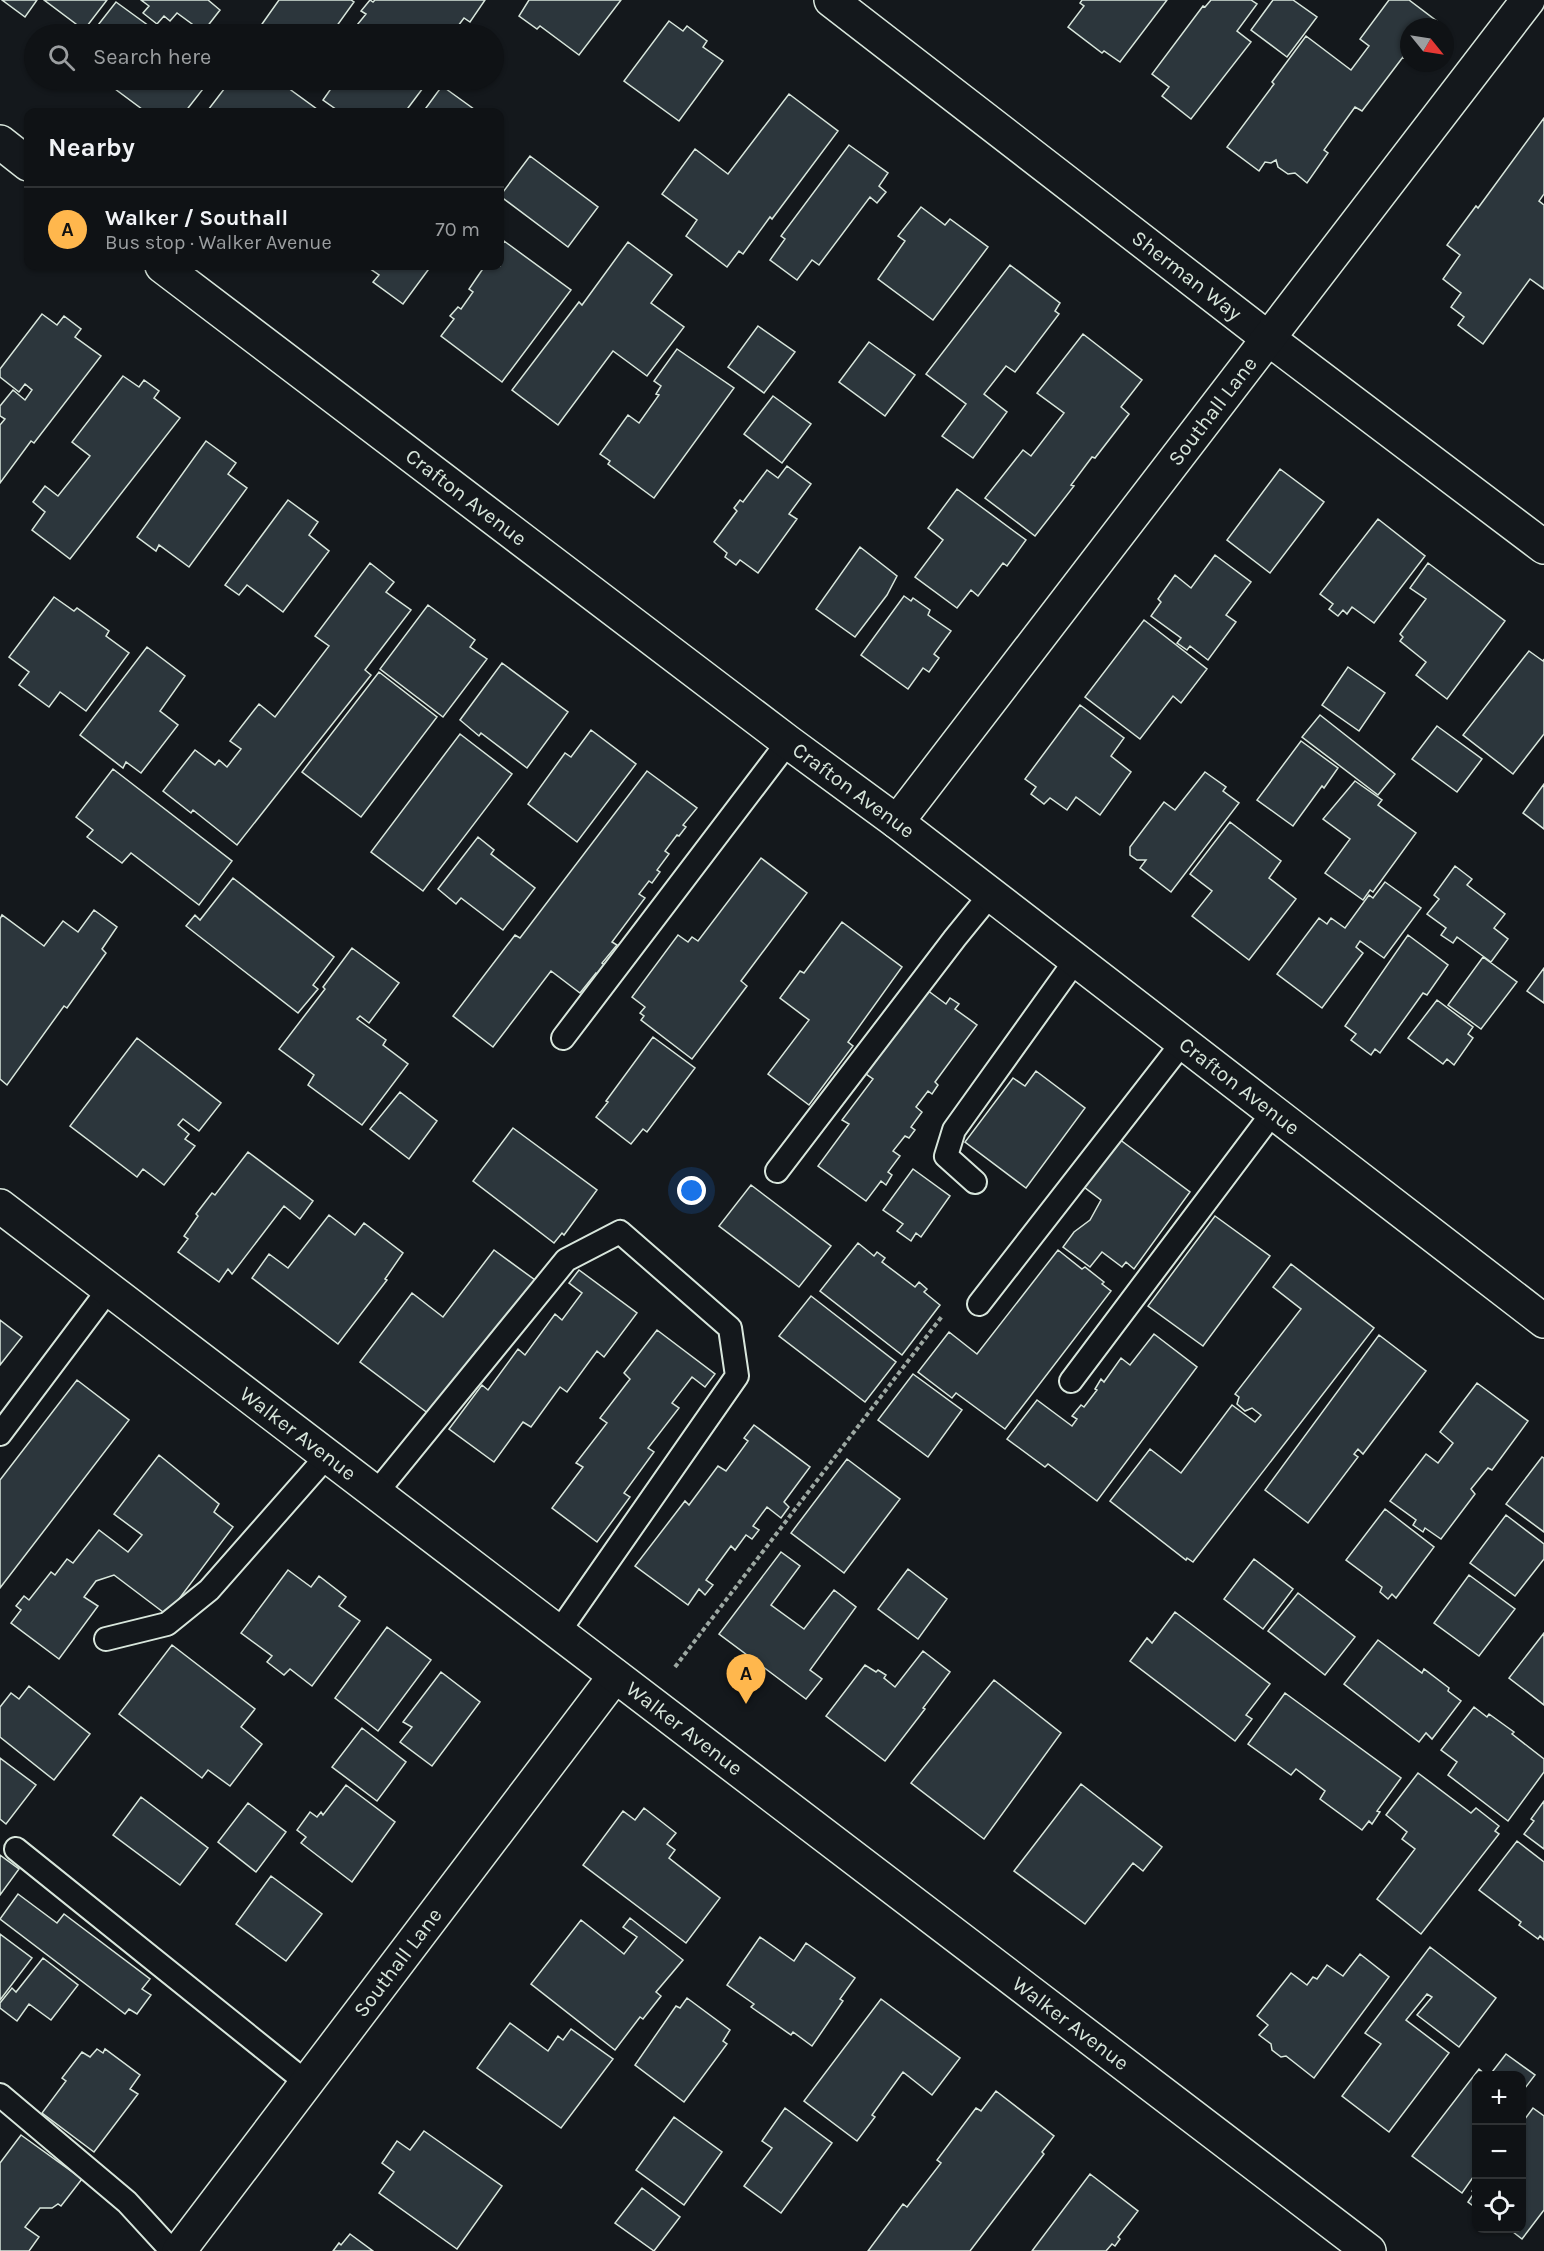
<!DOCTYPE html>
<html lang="en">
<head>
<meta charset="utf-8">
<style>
  body { margin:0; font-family:Karla,sans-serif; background:#181b1e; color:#f1f3f6 }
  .controls { position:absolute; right:18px; bottom:18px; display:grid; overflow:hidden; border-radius:12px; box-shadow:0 2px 4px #0004 }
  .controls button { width:54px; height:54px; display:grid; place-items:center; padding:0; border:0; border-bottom:2px solid #2f3234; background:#0f1215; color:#f1f3f6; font:30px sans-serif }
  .compass { position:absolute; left:1400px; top:18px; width:54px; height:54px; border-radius:50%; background:#0f1215; box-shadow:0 2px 4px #0004; rotate:120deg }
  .you { position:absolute; left:692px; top:1191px; width:21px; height:21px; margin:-15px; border:4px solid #fff; border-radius:50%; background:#1a73e8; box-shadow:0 0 0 9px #1a73e833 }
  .badge { display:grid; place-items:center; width:39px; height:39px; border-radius:50%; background:#ffb74d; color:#111; font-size:20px; font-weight:700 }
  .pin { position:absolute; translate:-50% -50px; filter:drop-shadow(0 2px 3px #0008) }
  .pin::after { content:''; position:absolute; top:32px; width:21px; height:18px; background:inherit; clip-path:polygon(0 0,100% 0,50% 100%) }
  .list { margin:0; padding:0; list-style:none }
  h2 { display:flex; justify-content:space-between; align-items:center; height:78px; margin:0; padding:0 24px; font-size:26px }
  h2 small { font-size:20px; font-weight:400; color:#9b9ea0 }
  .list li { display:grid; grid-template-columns:39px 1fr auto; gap:18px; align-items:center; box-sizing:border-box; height:84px; padding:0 24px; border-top:2px solid #2f3234 }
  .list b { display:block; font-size:22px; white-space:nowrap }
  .list p { margin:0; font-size:20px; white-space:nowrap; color:#9b9ea0 }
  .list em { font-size:20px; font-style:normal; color:#9b9ea0 }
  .icon { flex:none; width:33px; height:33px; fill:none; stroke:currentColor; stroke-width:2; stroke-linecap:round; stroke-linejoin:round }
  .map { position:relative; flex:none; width:1544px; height:2251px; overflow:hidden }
  .search { position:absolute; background:#0f1215; box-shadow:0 2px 4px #0004; left:24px; top:24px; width:480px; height:66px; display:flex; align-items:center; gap:15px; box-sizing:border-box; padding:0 21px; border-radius:33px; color:#9b9ea0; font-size:22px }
  .panel { position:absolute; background:#0f1215; box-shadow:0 2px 4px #0004; left:24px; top:108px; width:480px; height:162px; border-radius:12px }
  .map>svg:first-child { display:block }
  .building { fill:#2c363c; stroke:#d8e6dc; stroke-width:1.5 }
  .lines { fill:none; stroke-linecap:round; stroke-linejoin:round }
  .service-casing { stroke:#d8e6dc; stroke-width:26 }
  .minor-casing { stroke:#d8e6dc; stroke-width:36 }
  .tertiary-casing { stroke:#d8e6dc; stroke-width:36 }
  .path { stroke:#9da8a2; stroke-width:4; stroke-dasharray:4.5 3; stroke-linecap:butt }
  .service { stroke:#14181c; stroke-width:22 }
  .minor { stroke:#14181c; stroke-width:33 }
  .tertiary { stroke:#14181c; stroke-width:33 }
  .labels { text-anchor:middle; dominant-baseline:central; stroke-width:4.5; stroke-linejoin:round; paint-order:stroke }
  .street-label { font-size:21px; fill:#d8e6dc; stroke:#14181c }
</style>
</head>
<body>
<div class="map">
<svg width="1544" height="2251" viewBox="0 0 1544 2251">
  <rect width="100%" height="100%" fill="#14181c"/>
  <path class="building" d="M2 0H37L25 17Z
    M44 0H107L84 30Z
    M141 0H208L220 10 203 32 177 13 170 21 164 16 157 24 143 13 149 6Z
    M279 0H351L354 2 331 34H255Z
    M370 0 373 2 375 0H485L470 22 464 18 452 34H361L353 30 366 14 361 11Z
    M529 0H621L579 55 540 26 537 29 519 16Z
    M1082 0H1167L1120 62 1104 51 1102 53 1068 27 1084 6 1080 3Z
    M1211 0H1251L1257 4 1237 31 1251 42 1191 119 1162 96 1169 87 1152 74 1203 6 1205 7Z
    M1273 0H1293L1317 17 1287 57 1251 30Z
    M1389 0H1409L1438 22 1434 27H1409V60L1403 57 1362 111 1355 107 1324 150 1328 153 1307 183 1295 173 1288 174 1278 167 1276 160 1271 163 1265 162 1259 171 1227 147 1274 84 1272 82 1306 36 1351 70 1369 46 1360 39Z
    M116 2 160 34H91Z
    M669 21 683 31 687 26 707 41 703 47 723 61 679 121 624 81Z
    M103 80H191L203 89 185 112H146Z
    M231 80H277L321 112H211L208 110Z
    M337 80H429L405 112H340L323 100Z
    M442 86 478 112H423Z
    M789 94 838 131 772 219 770 217 743 254 739 251 727 267 686 236 697 220 662 194 695 149 728 174Z
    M1544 118V194L1539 201 1544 205V289L1530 279 1483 344 1458 325 1464 317 1451 307 1461 293 1443 279 1460 255 1447 245 1476 206 1478 208Z
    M849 145 888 173 879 186 886 192 877 203 870 197 819 265 812 260 797 280 770 260 785 239 781 236Z
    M530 156 598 207 568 247 500 196Z
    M921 207 945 225 950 219 988 247 933 320 878 279 905 241 898 236Z
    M504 241 571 290 502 382 441 336 454 319 450 316 458 307 461 309 473 292 469 289 482 270 478 266H500V247Z
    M628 242 672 275 651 303 684 327 647 376 613 351 558 425 512 390 579 302 582 305Z
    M1010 265 1060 303 1055 311 1059 314 1015 372 1006 366 984 394 1007 412 973 458 942 436 966 404 926 374Z
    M366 266H431L403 304 373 282 379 275Z
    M42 314 57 325 64 316 81 329 75 337 101 356 34 443 31 441 0 483V425L5 419 0 416V406L13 390 25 400 32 390 25 384 19 392 0 377V369Z
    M758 326 795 352 764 393 728 367Z
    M1083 334 1142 380 1121 407 1129 414 1095 458 1092 457 1071 485 1074 486 1035 536 985 498 1023 450 1031 456 1064 413 1037 393Z
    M869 342 915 375 885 416 839 382Z
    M677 349 734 388 654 498 608 464 610 461 600 454 628 415 639 423 659 395 656 394 661 386 654 381Z
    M123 376 139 387 144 380 159 391 154 398 180 418 70 559 32 530 45 512 33 502 45 486 58 496 90 456 72 442Z
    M773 396 811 424 782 463 744 434Z
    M206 441 236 463 228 474 247 488 189 567 159 545 156 551 137 537Z
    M787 466 811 484 789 514 797 519 758 573 740 560 736 565 725 557 727 553 714 542 737 511 734 508 740 500 743 502 767 470 778 478Z
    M1280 469 1324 502 1270 573 1227 540Z
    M957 489 1026 540 1007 566 1003 563 978 596 971 590 957 608 915 577 943 540 928 528Z
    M288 500 318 522 309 535 329 551 283 612 247 585 239 595 225 585Z
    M1378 519 1425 556 1374 623 1352 607 1347 614 1343 610 1338 616 1329 609 1333 604 1320 594Z
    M860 547 897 576 887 595 855 637 816 609Z
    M1215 555 1251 582 1226 615 1236 622 1208 660 1190 646 1187 650 1177 643 1181 638 1151 616 1161 602 1158 599 1175 575 1191 588Z
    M370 563 394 582 386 592 411 610 365 670 371 675 237 845 193 810 191 813 163 791 195 750 215 765 219 760 227 767 241 749 230 741 259 704 275 717 329 646 315 636Z
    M1428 563 1505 621 1447 699 1416 675 1426 662 1400 641 1403 637 1400 634 1426 599 1410 588Z
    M904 596 911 601 913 598 930 610 928 615 951 631 934 654 939 658 929 672 923 668 908 689 861 655Z
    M54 597 74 611 77 608 109 631 106 636 129 653 86 711 60 692 49 707 19 685 29 672 9 657Z
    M428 605 475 640 470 647 487 659 443 717 380 669Z
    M1144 620 1207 669 1181 703 1173 696 1140 739 1085 697Z
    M147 647 185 676 160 711 178 725 141 773 126 762 123 768 80 735Z
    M1529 651 1543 661 1544 659V734L1513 774 1463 735Z
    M502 663 568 712 527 768 481 733 479 736 460 720Z
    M1348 667 1385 693 1359 731 1322 705Z
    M379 672 437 717 361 817 302 772Z
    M1080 705 1124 738 1111 756 1131 772 1100 815 1076 797 1067 810 1050 798 1044 804 1031 794 1036 787 1025 779Z
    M1320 715 1395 774 1378 795 1302 737Z
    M1437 726 1482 759 1457 792 1412 759Z
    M591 730 636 764 577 842 528 804 565 753 571 757Z
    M460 734 512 774 423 891 371 852Z
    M1301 741 1338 768 1324 788 1322 786 1293 826 1257 800Z
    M113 769 232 861 199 905 131 853 122 863 87 837 93 830 76 817Z
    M647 771 697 808 683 825 686 827 679 836 677 835 665 851 669 854 657 870 660 872 652 883 649 881 639 894 645 898 612 942 617 945 602 963 606 966 599 975 596 973 580 993 551 971 493 1047 453 1016 515 935 520 938Z
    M1205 772 1226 787 1223 791 1239 803 1171 892 1140 868 1146 860H1137L1130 855V847L1164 802 1175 810Z
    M1355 781 1382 800 1378 805 1416 833 1373 892 1370 890 1363 900 1325 873 1350 839 1323 819Z
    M1544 784V829L1523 813Z
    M1230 822 1281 861 1269 878 1296 899 1249 960 1192 916 1212 891 1190 874Z
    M478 837 494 850 491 854 535 888 503 930 461 898 456 904 438 889Z
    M761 858 807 893 741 981 747 986 692 1059 641 1020 644 1016 640 1013 645 1007 632 997 678 935 688 942 692 937 698 941Z
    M1455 866 1472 879 1467 885 1505 914 1494 928 1508 939 1491 962 1457 937 1453 943 1441 935 1446 928 1427 914 1439 899 1434 895Z
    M233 878 334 957 313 985 318 989 298 1013 186 926 195 915 200 920Z
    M1385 882 1421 908 1384 958 1360 941 1356 947 1363 953 1322 1008 1277 974 1319 918 1327 924 1331 918 1345 928 1369 895 1373 898Z
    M94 910 117 927 102 949 106 953 67 1008 64 1006 7 1085 0 1079V919L2 915 44 946 63 921 78 932Z
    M842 922 902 967 848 1042 853 1046 809 1105 768 1074 809 1020 780 998 800 971 804 973Z
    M1408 935 1448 965 1427 995 1423 993 1380 1053 1375 1049 1371 1055 1351 1040 1356 1034 1345 1026Z
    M352 948 399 983 369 1023 360 1016 357 1019 386 1040 383 1045 408 1064 362 1125 308 1085 314 1075 279 1049 325 989 323 987Z
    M1483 957 1517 982 1481 1029 1448 1005Z
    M1544 968V1003L1527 991Z
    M927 990 946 1004 950 998 959 1004 955 1009 977 1025 935 1082 938 1085 932 1094 928 1091 916 1107 922 1112 911 1127 915 1130 909 1138 905 1136 893 1151 900 1156 888 1172 892 1175 886 1185 881 1181 866 1201 818 1166 849 1124 842 1120 873 1079 866 1074Z
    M1437 1000 1473 1027 1468 1034 1473 1038 1454 1065 1447 1059 1443 1064 1408 1038Z
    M653 1037 695 1068 647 1132 643 1129 631 1144 596 1117 608 1102 606 1101Z
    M137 1038 221 1103 199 1131 183 1119 178 1125 189 1134 185 1139 195 1146 164 1185 143 1169 137 1177 70 1126Z
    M1036 1071 1085 1108 1026 1188 965 1142 1013 1078 1025 1086Z
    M400 1092 437 1121 409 1159 370 1129Z
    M513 1128 597 1190 564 1235 562 1233 554 1243 473 1181Z
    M1115 1136 1190 1192 1134 1269 1126 1262 1122 1267 1102 1252 1090 1267 1063 1247 1074 1232 1090 1220 1101 1200 1080 1184Z
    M248 1152 313 1201 300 1219 284 1206 232 1274 228 1269 219 1282 178 1252 188 1239 184 1236 198 1216 196 1214 212 1193 215 1195Z
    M913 1169 950 1196 921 1237 916 1233 911 1241 897 1231 903 1224 883 1210Z
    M751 1185 831 1246 799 1287 719 1226Z
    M329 1215 355 1235 364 1223 403 1253 385 1279 387 1280 338 1344 252 1278 269 1254 288 1268Z
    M1215 1216 1270 1256 1203 1346 1148 1306Z
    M858 1243 874 1256 877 1252 885 1258 882 1262 915 1287 919 1282 927 1289 924 1292 940 1305 902 1355 820 1291Z
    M494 1250 535 1280 480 1354 476 1351 429 1414 360 1362 412 1293 443 1317Z
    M1058 1250 1082 1269 1085 1267 1104 1282 1102 1284 1111 1291 1005 1429 956 1393 952 1398 918 1372 949 1332 977 1354Z
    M1291 1264 1374 1328 1193 1562 1187 1558 1186 1560 1110 1501 1150 1449 1181 1473 1232 1405 1255 1422 1261 1415 1252 1408 1245 1411 1237 1404 1239 1397 1235 1394 1301 1309 1273 1287Z
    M579 1270 637 1313 604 1357 597 1351 567 1392 560 1387 531 1427 523 1422 494 1462 449 1429 482 1385 488 1390 518 1349 525 1355 555 1314 562 1320 582 1293 569 1283Z
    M811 1296 896 1362 865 1402 779 1336Z
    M0 1320 22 1337 0 1365Z
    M657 1330 715 1374 705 1387 692 1377 672 1403 679 1408 648 1448 654 1452 624 1493 630 1497 597 1542 552 1508 583 1467 576 1463 607 1423 600 1418 630 1379 624 1373Z
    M1154 1334 1197 1367 1097 1501 1048 1464 1045 1467 1007 1439 1037 1400 1072 1426 1077 1419 1072 1416 1081 1405 1084 1407 1097 1390 1095 1389 1101 1379 1104 1382 1121 1358 1130 1365Z
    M1379 1335 1426 1371 1363 1454 1358 1449 1354 1454 1358 1457 1308 1523 1265 1490Z
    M913 1374 962 1410 928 1457 878 1420Z
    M77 1380 129 1420 0 1588V1480Z
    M1477 1383 1528 1421 1492 1470 1488 1468 1471 1489 1475 1494 1441 1539 1425 1528 1423 1532 1413 1525 1416 1520 1390 1501 1426 1454 1438 1463 1453 1443 1440 1432Z
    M754 1425 810 1467 784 1502 789 1507 781 1518 767 1507 753 1526 759 1530 752 1539 746 1535 735 1550 731 1546 706 1580 713 1585 705 1595 699 1589 688 1605 635 1566 685 1501 689 1505 718 1466 726 1471 748 1441 744 1438Z
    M159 1455 219 1504 214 1512 233 1527 167 1615 114 1575 96 1581 84 1597 98 1606 59 1659 11 1623 21 1610 16 1606 24 1596 29 1600 51 1572 55 1575 67 1559 73 1563 99 1530 128 1552 142 1535 114 1514Z
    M1542 1457 1544 1458V1532L1506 1504Z
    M847 1459 900 1499 844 1573 791 1533Z
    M1385 1509 1434 1547 1396 1598 1392 1594 1388 1599 1380 1592 1382 1587 1346 1560Z
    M1506 1515 1544 1544V1559L1515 1596 1470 1563Z
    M781 1552 800 1566 771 1605 804 1629 834 1590 856 1607 810 1670 822 1679 806 1699 719 1634Z
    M1254 1559 1293 1589 1263 1629 1224 1599Z
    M908 1569 947 1599 918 1639 878 1609Z
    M288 1570 311 1587 319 1576 346 1597 339 1606 360 1621 312 1686 290 1669 284 1675 267 1662 272 1656 241 1633Z
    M1469 1575 1515 1609 1479 1656 1434 1623Z
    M1298 1593 1355 1637 1325 1675 1268 1631Z
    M1175 1612 1270 1684 1246 1715 1252 1719 1235 1741 1130 1661 1147 1638 1152 1643Z
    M387 1627 431 1660 378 1731 335 1698Z
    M1544 1633V1705L1509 1678Z
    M1378 1640 1422 1673 1424 1669 1449 1688 1448 1691 1461 1701 1432 1739 1426 1733 1419 1742 1344 1684Z
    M172 1645 255 1709 241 1727 262 1744 230 1786 208 1770 202 1778 119 1714Z
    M923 1651 950 1672 923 1708 925 1709 885 1761 826 1716 865 1665 876 1672 878 1670 886 1675 884 1678 895 1687Z
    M441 1672 480 1702 432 1766 400 1742 412 1727 403 1722Z
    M994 1680 1061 1733 984 1839 911 1783Z
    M29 1686 90 1734 54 1780 0 1737V1707L11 1693 19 1699Z
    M1285 1693 1401 1778 1377 1811 1380 1812 1372 1824 1369 1821 1362 1830 1320 1799 1325 1791 1296 1769 1291 1775 1248 1744Z
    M1474 1707 1487 1717 1489 1714 1514 1732 1512 1734 1544 1759V1772L1508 1821 1448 1775 1457 1762 1441 1750Z
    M362 1728 406 1762 377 1801 332 1767Z
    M0 1758 36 1785 6 1824 0 1819Z
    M1418 1773 1471 1813 1476 1808 1499 1826 1495 1831 1499 1834 1421 1934 1377 1899 1415 1849 1402 1839 1407 1832 1386 1815Z
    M1081 1784 1162 1847 1143 1871 1133 1863 1085 1924 1014 1871Z
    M346 1785 395 1822 352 1882 301 1843 306 1837 297 1830 310 1812 317 1817 321 1812 323 1815Z
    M141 1797 208 1848 180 1885 113 1835Z
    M1544 1801V1849L1524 1834 1534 1821 1531 1819Z
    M248 1803 286 1832 256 1872 218 1842Z
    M644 1808 676 1833 667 1844 675 1850 669 1858 720 1898 686 1943 583 1865 623 1811 635 1820Z
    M1517 1841 1544 1862V1940L1540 1936 1538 1939 1519 1925 1521 1922 1479 1890Z
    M0 1855 19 1869 0 1895Z
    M271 1876 322 1914 286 1961 236 1924Z
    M18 1894 57 1923 64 1914 150 1979 142 1989 151 1995 137 2014 129 2009 125 2014 0 1919Z
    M630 1918 683 1960 656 1992 661 1996 643 2019 640 2017 615 2050 531 1984 581 1920 624 1954 637 1937 623 1927Z
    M0 1934 32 1958 0 2000Z
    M760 1937 794 1961 806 1943 855 1978 840 1999 843 2001 812 2046 793 2032 791 2035 751 2007 754 2004 727 1985Z
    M1430 1947 1496 1998 1459 2047 1417 2015 1432 1997 1427 1994 1406 2020 1449 2053 1389 2132 1342 2096 1381 2044 1365 2033Z
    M1360 1954 1389 1977 1314 2078 1286 2056 1281 2057 1272 2050 1271 2044 1259 2035 1268 2025 1257 2016 1291 1973 1307 1985 1313 1977 1317 1979 1327 1965 1343 1976Z
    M43 1958 78 1985 51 2020 29 2004 17 2021 0 2008V2003L12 1988 16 1992Z
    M687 1998 730 2030 723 2041 727 2044 684 2102 635 2065 676 2006 680 2008Z
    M881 1999 960 2058 932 2095 903 2072 872 2115 875 2117 857 2141 804 2101Z
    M510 2023 548 2051 558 2036 563 2040 571 2029 613 2059 561 2128 477 2068Z
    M97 2049 103 2053 105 2049 140 2075 130 2089 138 2094 94 2152 42 2113 66 2081 62 2078 82 2052 90 2057Z
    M1506 2054 1535 2075 1522 2092V2076H1489Z
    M1479 2069 1487 2076H1476V2173L1462 2193 1412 2156Z
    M996 2091 1054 2136 1042 2152 1044 2154 970 2251H868L903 2204 907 2207 941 2163 937 2160 976 2108 981 2111Z
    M785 2108 832 2143 781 2213 744 2186 772 2148 762 2141Z
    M1533 2108 1544 2116V2210L1522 2239 1508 2228H1522V2123Z
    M674 2117 722 2152 684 2205 636 2170Z
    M424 2131 502 2186 457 2249 379 2193 394 2172 382 2163 397 2141 410 2150Z
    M21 2135 82 2179 61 2206 58 2204 52 2208H40L25 2227 39 2237 29 2251H0V2163Z
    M1090 2174 1138 2211 1118 2237 1120 2239 1115 2246 1112 2244 1106 2251H1032Z
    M1476 2184V2208L1468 2202 1474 2193 1472 2191Z
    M642 2188 680 2217 654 2251 615 2223Z
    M350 2234 373 2251H333L339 2243 341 2245Z"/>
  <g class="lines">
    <defs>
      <path id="service" d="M563 1038 788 742
        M777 1171 955 938 990 895
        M975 1182 946 1156 954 1130 1075 961
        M979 1304 1183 1042
        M1071 1381 1274 1111
        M0 1434 109 1289
        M376 1493 566 1260 620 1232 730 1328 737 1376 558 1633
        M106 1639 167 1624 209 1590 327 1456
        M16 1849 307 2083
        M0 2095 127 2202 172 2251"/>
      <g id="minor">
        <path id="s1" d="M831 0 1269 339 1544 547"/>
        <path d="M0 142 28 164"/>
        <path id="s2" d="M162 266 788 742 897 822 1544 1321"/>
        <path id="s3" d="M897 822 1528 0"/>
        <path id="s4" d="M179 2251 615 1676"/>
      </g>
      <g id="tertiary">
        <path id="s5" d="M0 1206 1369 2251"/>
      </g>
    </defs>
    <use href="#service" class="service-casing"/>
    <use href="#minor" class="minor-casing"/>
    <use href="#tertiary" class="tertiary-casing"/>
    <path class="path" d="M675 1667 943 1315"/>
    <use href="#service" class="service"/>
    <use href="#minor" class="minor"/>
    <use href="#tertiary" class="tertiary"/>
  </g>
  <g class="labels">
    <g class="street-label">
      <text stroke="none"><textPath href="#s1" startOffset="450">Sherman Way</textPath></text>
      <text stroke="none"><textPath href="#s3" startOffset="518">Southall Lane</textPath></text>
      <text stroke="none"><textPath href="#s2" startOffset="382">Crafton Avenue</textPath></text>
      <text stroke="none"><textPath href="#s2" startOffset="868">Crafton Avenue</textPath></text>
      <text stroke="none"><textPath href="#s2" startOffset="1354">Crafton Avenue</textPath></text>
      <text stroke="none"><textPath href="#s5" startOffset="375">Walker Avenue</textPath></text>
      <text stroke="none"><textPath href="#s5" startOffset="861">Walker Avenue</textPath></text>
      <text stroke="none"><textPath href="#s4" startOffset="362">Southall Lane</textPath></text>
      <text stroke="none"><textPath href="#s5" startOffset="1347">Walker Avenue</textPath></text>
    </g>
  </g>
</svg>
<div class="controls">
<button>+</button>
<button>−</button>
<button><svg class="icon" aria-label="locate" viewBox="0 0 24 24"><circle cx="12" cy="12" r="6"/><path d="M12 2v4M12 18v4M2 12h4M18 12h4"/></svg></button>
</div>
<svg class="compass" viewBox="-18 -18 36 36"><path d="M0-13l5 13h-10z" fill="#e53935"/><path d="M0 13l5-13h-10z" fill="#9b9ea0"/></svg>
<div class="you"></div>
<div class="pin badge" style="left:746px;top:1704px">A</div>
<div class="search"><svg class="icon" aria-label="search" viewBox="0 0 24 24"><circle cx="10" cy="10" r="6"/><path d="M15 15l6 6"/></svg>Search here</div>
<section class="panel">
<h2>Nearby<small></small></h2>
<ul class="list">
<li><span class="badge">A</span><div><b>Walker / Southall</b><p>Bus stop · Walker Avenue</p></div><em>70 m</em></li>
</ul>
</section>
</div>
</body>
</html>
